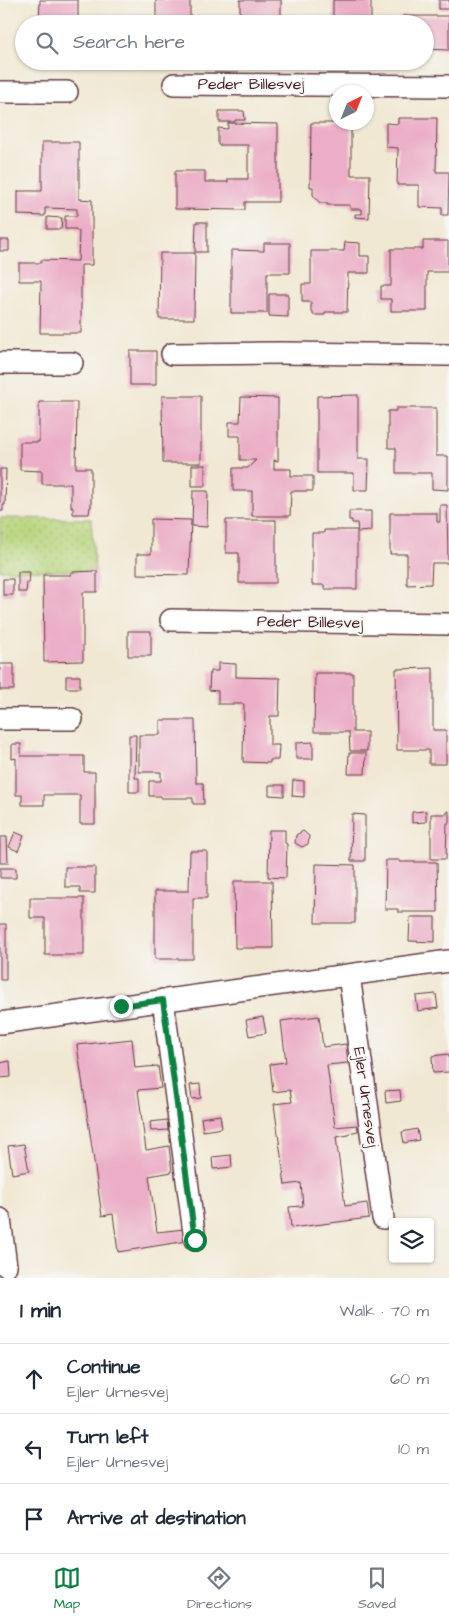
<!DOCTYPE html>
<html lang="en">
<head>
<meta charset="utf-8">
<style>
  body { margin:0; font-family:"Architects Daughter",sans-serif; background:#f2f2f3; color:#1f2937 }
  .controls { position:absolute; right:15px; bottom:15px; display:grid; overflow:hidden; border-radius:5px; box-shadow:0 1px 4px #0004 }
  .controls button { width:45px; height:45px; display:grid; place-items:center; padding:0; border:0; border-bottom:1px solid #e0e1e3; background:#fff; color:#1f2937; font:25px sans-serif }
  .compass { position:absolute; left:329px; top:85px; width:45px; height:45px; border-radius:50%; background:#fff; box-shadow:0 1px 4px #0004; rotate:43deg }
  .stop { position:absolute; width:15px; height:15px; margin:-11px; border:4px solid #0b8043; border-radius:50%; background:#fff }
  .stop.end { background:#0b8043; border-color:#fff; box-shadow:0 1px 5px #0008 }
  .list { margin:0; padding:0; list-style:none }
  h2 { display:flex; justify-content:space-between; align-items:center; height:65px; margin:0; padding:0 20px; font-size:21px }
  h2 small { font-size:16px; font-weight:400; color:#747a83 }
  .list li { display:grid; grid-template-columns:32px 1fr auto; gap:15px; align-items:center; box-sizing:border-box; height:70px; padding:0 20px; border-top:1px solid #e0e1e3 }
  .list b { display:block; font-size:19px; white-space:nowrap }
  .list p { margin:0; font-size:16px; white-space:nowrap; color:#747a83 }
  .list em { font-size:16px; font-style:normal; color:#747a83 }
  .icon { flex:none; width:28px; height:28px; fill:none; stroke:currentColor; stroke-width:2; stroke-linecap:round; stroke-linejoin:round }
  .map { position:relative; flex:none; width:449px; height:1278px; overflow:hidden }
  .search { position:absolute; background:#fff; box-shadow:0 1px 4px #0004; left:15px; right:15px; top:15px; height:55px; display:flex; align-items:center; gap:12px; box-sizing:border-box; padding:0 18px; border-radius:28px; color:#747a83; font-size:19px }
  .sheet { height:275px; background:#fff }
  nav { display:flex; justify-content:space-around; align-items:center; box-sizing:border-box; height:70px; border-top:1px solid #e0e1e3; background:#fff; font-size:14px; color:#747a83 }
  nav a { display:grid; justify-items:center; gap:2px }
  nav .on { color:#0b8043 }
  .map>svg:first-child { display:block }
  .green { fill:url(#green-dots); stroke:#807a52 }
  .building { fill:#ebaec6 }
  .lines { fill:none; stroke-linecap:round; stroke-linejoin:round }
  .minor-casing { stroke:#633d44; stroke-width:24 }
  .minor { stroke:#fff; stroke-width:21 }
  .route { stroke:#0b8043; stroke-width:6 }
  .labels { text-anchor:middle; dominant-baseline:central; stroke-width:4; stroke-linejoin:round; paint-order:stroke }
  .street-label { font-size:16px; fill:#4a1f2b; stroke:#f6f6f2 }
</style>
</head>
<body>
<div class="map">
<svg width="449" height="1278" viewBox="0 0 449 1278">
  <defs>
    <pattern id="green-dots" width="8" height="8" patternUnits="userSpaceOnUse" patternTransform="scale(1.25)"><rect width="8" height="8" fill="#b6d47a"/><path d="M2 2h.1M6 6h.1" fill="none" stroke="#9eb66a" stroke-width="1.8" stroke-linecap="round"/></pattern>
  </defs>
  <rect width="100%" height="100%" fill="#f6f6f2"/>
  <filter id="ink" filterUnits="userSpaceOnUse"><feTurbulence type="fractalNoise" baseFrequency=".02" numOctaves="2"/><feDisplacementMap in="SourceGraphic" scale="10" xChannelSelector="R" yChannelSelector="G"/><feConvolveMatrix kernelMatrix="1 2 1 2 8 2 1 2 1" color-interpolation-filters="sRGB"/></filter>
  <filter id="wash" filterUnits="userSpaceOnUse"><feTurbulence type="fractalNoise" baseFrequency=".0096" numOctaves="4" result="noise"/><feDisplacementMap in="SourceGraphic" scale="20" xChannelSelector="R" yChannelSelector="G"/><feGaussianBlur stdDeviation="1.12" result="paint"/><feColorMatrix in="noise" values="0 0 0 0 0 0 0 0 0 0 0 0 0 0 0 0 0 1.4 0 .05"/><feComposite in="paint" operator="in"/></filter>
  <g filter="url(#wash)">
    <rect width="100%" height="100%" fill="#f1e8d3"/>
    <path class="green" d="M0 518 91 519 95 571 0 570Z"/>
    <g id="blocks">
      <path class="building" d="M40 0H78V24H39Z
        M156 0H190V24H156Z
        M240 0H281V24H240Z
        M333 0H371V24H333Z
        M439 0H449V9H439Z
        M402 16H449V50L425 49V24H402Z
        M219 111H244L245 120H235V122H219Z
        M398 118H437L436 172H449L448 215H442V208L419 207V185H397L398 148 386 147V123L398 124Z
        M228 123 278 124V202H245V210L175 209V171H205V182H228V179H248V145H218V128L228 129Z
        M311 123H351V175H370L369 218 355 217V214H362V209H350V205H327V203H320L313 195V187H310Z
        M42 142H79V199L92 200V265H81V333H40L41 281H19V263H41V260L78 261 79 231H76V229H65V216H77V209L45 208V216L18 215V191H42Z
        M47 217 62 218 61 229H47Z
        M196 222H207V252H195Z
        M0 240H9V251H0Z
        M423 241H448V272H427V311H391V299H381V286H391V249H423Z
        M345 242 360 243V256H369V273H348L347 312H325V315H313V312H311V302H302V284H311V251H344Z
        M264 243H290V273H267V313H231V250L264 251Z
        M160 253H195L194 319H159Z
        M269 294H288V317L269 316Z
        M130 351H156V385H130Z
        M358 395V459H369L368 490H354V473H317V396Z
        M162 396H201V463H163Z
        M241 397 278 398V461L274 460V469H291V476H313V491H291L290 516H252V491H233V468H248L256 460H240V436H229V422H240Z
        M39 402H77L76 468H91V507H90L89 514H73V507H71V484H42V471L20 470V442H39Z
        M396 408H436V456H448V490L432 489V473H396V448H388V411H396Z
        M192 465H205V486H192Z
        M0 469H6L5 505H3V511H0Z
        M193 491H208L207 527 192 526Z
        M440 505H447L448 563H432L431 584 407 585V554H390V513H437V522H440Z
        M349 511H371V531L358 532 357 523H352V520H349Z
        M151 519 191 520 189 575 137 574V554H151Z
        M226 520H276V583H239V553H226Z
        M324 530H357V589H325L324 585H312V533H324Z
        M97 571V592H83V661L44 662 43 575H71V572Z
        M18 572H30L29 583H27L26 592H18Z
        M3 579H13V595H3Z
        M128 631H151V656H128Z
        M218 663 236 664V677L280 678 279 716H270V745H279L278 760H270V763L243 762 244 704H218V691L209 690 210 671H218Z
        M0 664H14V690H0Z
        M433 668V730H446V764H429V750H397L396 669Z
        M315 673H353V732H367V751H350L349 732H314Z
        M66 676H80V688H66Z
        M160 720H195L196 783H203L204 804H193V798H161V796H149V781H161V772H139V735H160Z
        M129 735H136L135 778H139V792H129Z
        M313 742V759H296V743Z
        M12 744H21V756H84V772H95V824H80V795H44V805H22V795H16V758L12 759Z
        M349 753H366L365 774H348Z
        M293 780 304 781V797L292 796Z
        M269 785H284V796L269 795Z
        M426 811V822L412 823V812Z
        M447 811H449V823H447L446 859H431V814H447Z
        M352 814 365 815V861H351Z
        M269 830H285V843L287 844 286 878 268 877Z
        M303 831 309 836 308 844 302 847 295 843 296 835Z
        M15 832 24 836 18 851 9 847Z
        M0 837H7L8 863H0Z
        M190 851H207V898H193V959H155V891H189Z
        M386 860H400V862H437L438 912H398V909H385Z
        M316 864 355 865V923H315Z
        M65 867H95V893H80V887H65Z
        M0 868H16V878H0Z
        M234 881H272L273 948H235Z
        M30 898H84V955H45V918H30Z
        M410 917H435V942L409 941Z
        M0 924H6V980H0Z
        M436 994 438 1008 418 1011 416 996Z
        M319 1016 323 1047 346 1044 348 1063 327 1065 335 1127 357 1125 358 1131 349 1133V1135L336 1137 345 1206 367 1203 369 1218 291 1228 289 1207 303 1206 301 1183 285 1185 274 1104 292 1102 290 1090 273 1092 270 1064 286 1062 281 1021Z
        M263 1017 266 1033 249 1036 246 1020Z
        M132 1039 135 1068 158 1066 161 1088 138 1090 146 1150 169 1146 172 1172 149 1176 157 1232 184 1229 187 1241 118 1252 113 1214 102 1216 77 1045Z
        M449 1054V1072L433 1073 432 1056Z
        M10 1061 11 1077 0 1078V1063Z
        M200 1084 201 1098 192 1099 190 1085Z
        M400 1090 401 1101 386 1103 385 1091Z
        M220 1115 222 1128 203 1131 201 1118Z
        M167 1120 168 1130 151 1131 150 1122Z
        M417 1129 419 1140 404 1143 402 1132Z
        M24 1144 29 1171 12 1174 8 1146Z
        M231 1155 232 1167 213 1169 212 1157Z"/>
    </g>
  </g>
  <g filter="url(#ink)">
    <use href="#blocks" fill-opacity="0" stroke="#633d44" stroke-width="1"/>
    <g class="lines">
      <defs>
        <path id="minor" d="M174 84 449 86
          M0 92H67
          M172 354 281 353 449 355
          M0 363H72
          M171 620 449 624
          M0 719H72
          M349 975 383 1218
          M163 1000 195 1240
          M0 1023 449 961
          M0 1219 6 1266"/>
      </defs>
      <use href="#minor" class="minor-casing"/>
      <use href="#minor" class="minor"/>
    </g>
  </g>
  <g class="lines" filter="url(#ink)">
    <path class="route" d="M121 1006 163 1000 195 1240"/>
  </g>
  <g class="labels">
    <g class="street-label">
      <text x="251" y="84">Peder Billesvej</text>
      <text transform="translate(310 622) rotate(1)">Peder Billesvej</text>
      <text transform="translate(366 1097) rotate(82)">Ejler Urnesvej</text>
    </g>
  </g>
</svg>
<div class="controls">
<button><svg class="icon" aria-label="layers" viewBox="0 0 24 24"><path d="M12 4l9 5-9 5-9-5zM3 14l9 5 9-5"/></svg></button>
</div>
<svg class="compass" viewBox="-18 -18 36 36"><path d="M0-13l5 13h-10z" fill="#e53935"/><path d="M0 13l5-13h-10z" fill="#747a83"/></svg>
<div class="stop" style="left:195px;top:1240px"></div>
<div class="stop end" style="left:121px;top:1006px"></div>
<div class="search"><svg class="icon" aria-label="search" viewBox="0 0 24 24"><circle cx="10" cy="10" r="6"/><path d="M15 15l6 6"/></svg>Search here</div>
</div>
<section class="sheet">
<h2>1 min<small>Walk · 70 m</small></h2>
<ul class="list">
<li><svg class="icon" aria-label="ahead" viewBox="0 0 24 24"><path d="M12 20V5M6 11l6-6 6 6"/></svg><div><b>Continue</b><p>Ejler Urnesvej</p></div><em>60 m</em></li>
<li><svg class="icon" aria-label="left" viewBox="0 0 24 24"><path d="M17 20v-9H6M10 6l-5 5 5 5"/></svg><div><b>Turn left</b><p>Ejler Urnesvej</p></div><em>10 m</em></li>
<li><svg class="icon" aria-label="arrive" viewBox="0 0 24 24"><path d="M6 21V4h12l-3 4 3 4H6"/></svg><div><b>Arrive at destination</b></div></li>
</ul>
</section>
<nav>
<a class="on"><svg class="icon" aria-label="map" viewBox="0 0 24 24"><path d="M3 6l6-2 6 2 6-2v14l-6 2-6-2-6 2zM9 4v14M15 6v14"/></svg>Map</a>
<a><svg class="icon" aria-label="directions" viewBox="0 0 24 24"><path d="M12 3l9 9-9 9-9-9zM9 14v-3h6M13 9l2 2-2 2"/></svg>Directions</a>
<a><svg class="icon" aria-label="saved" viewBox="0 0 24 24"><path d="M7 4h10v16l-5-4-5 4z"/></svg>Saved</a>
</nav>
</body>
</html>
